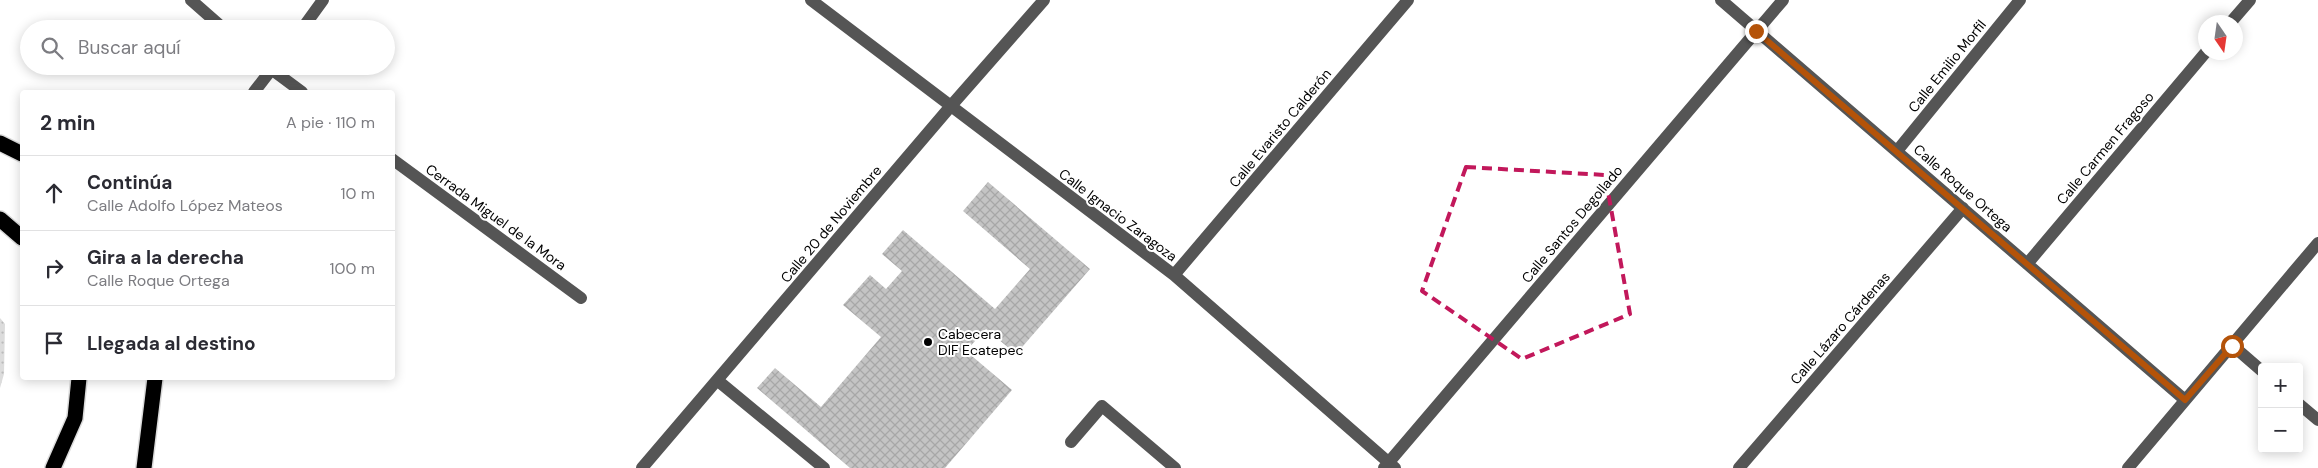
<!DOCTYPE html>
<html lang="es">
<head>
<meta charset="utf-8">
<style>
  body { margin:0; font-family:"DM Sans",sans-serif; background:#f7f7f7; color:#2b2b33 }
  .controls { position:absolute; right:15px; bottom:15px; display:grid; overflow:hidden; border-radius:5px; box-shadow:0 2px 12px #0003 }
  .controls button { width:45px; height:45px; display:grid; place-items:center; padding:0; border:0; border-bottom:1px solid #e1e1e2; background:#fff; color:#2b2b33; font:25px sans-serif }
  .compass { position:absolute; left:2198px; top:15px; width:45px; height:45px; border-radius:50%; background:#fff; box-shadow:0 2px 12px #0003; rotate:167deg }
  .stop { position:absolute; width:15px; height:15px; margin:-11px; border:4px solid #b45309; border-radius:50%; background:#fff }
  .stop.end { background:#b45309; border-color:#fff; box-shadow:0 1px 5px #0008 }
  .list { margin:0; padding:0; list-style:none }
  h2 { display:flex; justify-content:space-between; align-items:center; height:65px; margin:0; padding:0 20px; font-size:21px }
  h2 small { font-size:16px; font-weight:400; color:#7c7c81 }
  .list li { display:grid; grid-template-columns:32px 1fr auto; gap:15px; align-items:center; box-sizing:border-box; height:75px; padding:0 20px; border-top:1px solid #e1e1e2 }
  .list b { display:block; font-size:19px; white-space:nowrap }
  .list p { margin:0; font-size:16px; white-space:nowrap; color:#7c7c81 }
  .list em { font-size:16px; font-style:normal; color:#7c7c81 }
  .icon { flex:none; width:28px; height:28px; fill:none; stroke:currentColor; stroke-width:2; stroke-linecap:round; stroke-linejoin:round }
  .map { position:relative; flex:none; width:2318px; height:468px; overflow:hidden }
  .search { position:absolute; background:#fff; box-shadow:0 2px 12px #0003; left:20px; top:20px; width:375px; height:55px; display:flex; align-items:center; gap:12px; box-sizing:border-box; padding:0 18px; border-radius:28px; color:#7c7c81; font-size:19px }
  .panel { position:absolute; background:#fff; box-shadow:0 2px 12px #0003; left:20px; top:90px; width:375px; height:290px; border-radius:5px }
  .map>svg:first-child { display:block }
  .park { fill:url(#park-dots) }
  .building { fill:url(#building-cross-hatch) }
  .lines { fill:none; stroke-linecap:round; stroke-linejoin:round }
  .highway-casing { stroke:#dbdbdb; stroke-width:18 }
  .minor { stroke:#555; stroke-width:12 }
  .highway { stroke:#000; stroke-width:15 }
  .route { stroke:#b45309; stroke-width:6 }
  .marked { fill:none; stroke:#c2185b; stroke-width:4; stroke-dasharray:10 6; stroke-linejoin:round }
  .poi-dot { fill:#000; stroke:#fff; stroke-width:2 }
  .labels { text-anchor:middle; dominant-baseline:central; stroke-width:4; stroke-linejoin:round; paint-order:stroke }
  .street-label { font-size:14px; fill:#000; stroke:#fff }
  .poi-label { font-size:14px; fill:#000; stroke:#fff; text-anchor:start }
</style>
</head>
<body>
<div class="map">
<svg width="2318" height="468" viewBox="0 0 2318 468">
  <defs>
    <pattern id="park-dots" width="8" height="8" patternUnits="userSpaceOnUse" patternTransform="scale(1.25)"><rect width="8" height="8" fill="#dcdcdc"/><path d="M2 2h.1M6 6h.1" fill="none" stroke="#bbb" stroke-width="1.8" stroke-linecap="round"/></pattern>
    <pattern id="building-cross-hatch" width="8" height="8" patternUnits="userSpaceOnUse" patternTransform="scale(1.25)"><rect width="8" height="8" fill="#c4c4c4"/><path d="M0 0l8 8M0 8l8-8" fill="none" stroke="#a7a7a7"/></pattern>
  </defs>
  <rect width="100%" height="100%" fill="#fff"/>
  <path class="park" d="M0 318 5 324 4 374 0 388Z"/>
  <path class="building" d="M988 182 1090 269 1016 354 986 329 966 351 1012 390 945 468H850L757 388 775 368 821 407 881 337 843 305 870 275 886 289 902 271 882 254 903 230 995 309 1030 269 963 211Z"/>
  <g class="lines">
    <defs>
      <path id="highway" d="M0 143 22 154
        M0 219 22 238
        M53 468 75 418 79 378
        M144 468 155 378"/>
    </defs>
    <use href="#highway" class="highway-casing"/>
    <path class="minor" d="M191 0 224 29
      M811 0 1174 275 1395 468
      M1721 0 2185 400
      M2231 22 2250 0
      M302 29 323 0
      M267 66 302 92
      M254 92 274 66
      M1897 151 2020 0
      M392 159 581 298
      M2027 264 2206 52
      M1174 275 1408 0
      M2232 345 2262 371
      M717 380 824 468
      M2299 404 2318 420
      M1071 442 1102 406 1175 468
      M642 468 950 107 1044 0
      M1384 468 1783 0
      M1739 468 1963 208
      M2128 468 2318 243"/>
    <use href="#highway" class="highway"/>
  </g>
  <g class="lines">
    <path class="route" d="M1756 31 2185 400 2232 346"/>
  </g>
  <path class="marked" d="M1466 167 1605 175 1630 314 1522 359 1422 291Z"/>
  <circle class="poi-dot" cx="928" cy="342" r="5"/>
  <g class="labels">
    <g class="street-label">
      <text transform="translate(1947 66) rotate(-51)">Calle Emilio Morfil</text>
      <text transform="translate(1280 128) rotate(-50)">Calle Evaristo Calderón</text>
      <text transform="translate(2105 148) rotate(-50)">Calle Carmen Fragoso</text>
      <text transform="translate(1963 188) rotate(41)">Calle Roque Ortega</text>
      <text transform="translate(1118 215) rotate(37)">Calle Ignacio Zaragoza</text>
      <text transform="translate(496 217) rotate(36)">Cerrada Miguel de la Mora</text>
      <text transform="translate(831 224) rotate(-50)">Calle 20 de Noviembre</text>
      <text transform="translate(1572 224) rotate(-50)">Calle Santos Degollado</text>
      <text transform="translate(1840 328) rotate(-49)">Calle Lázaro Cárdenas</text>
    </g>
    <g class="poi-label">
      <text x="938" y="334">Cabecera<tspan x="938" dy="16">DIF Ecatepec</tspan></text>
    </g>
  </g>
</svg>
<div class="controls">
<button>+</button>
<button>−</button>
</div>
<svg class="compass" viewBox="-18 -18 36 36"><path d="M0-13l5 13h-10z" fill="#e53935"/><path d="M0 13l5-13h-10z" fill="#7c7c81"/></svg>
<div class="stop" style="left:2232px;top:346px"></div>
<div class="stop end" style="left:1756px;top:31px"></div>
<div class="search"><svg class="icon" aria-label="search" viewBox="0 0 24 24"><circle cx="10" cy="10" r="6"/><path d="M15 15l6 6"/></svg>Buscar aquí</div>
<section class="panel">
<h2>2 min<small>A pie · 110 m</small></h2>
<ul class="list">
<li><svg class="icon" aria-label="ahead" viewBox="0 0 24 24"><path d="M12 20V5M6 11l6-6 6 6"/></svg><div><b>Continúa</b><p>Calle Adolfo López Mateos</p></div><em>10 m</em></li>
<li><svg class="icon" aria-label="right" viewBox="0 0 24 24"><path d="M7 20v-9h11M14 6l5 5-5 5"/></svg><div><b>Gira a la derecha</b><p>Calle Roque Ortega</p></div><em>100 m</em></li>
<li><svg class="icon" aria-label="arrive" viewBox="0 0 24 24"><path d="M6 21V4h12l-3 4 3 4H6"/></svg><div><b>Llegada al destino</b></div></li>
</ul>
</section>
</div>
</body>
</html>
